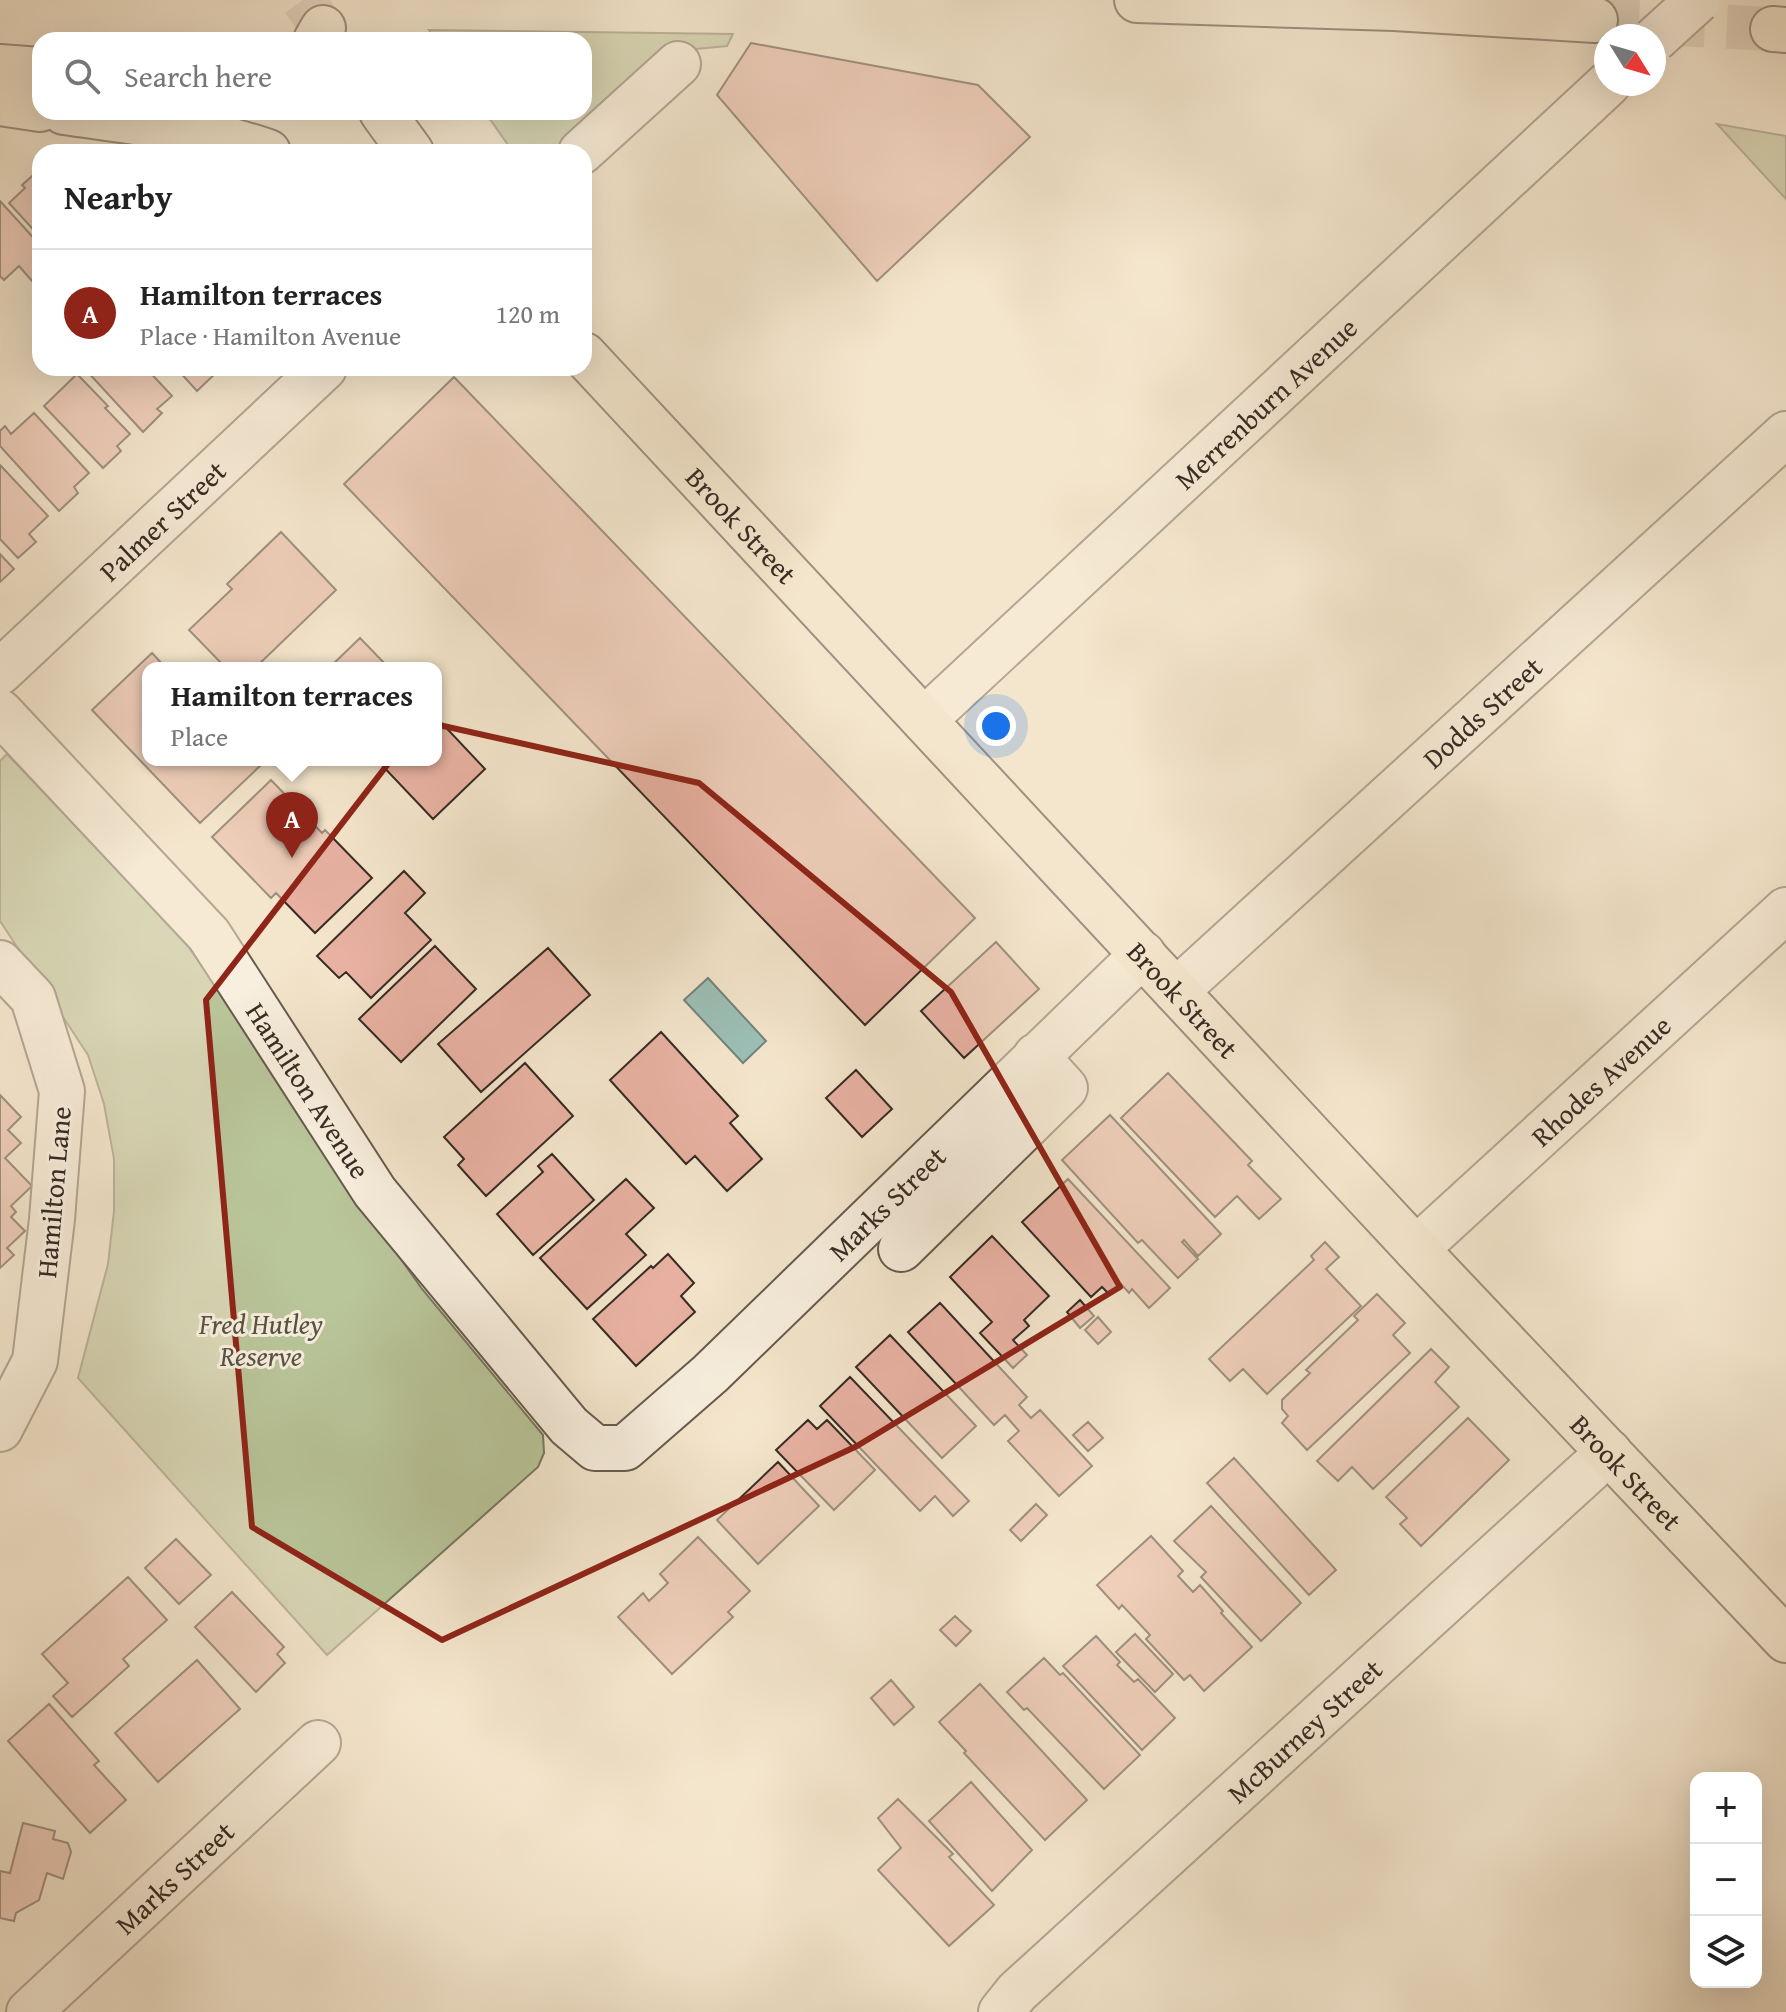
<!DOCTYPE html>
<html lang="en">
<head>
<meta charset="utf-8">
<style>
  body { margin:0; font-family:"Gentium Book Plus",serif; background:#f2f2f2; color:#222 }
  .controls { position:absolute; right:24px; bottom:24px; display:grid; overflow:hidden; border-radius:16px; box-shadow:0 8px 32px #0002 }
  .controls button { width:72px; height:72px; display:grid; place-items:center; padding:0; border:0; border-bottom:2px solid #e0e0e0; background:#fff; color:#222; font:40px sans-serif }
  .compass { position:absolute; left:1594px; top:24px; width:72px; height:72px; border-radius:50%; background:#fff; box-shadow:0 8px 32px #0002; rotate:127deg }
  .you { position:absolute; left:996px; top:726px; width:28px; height:28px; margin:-20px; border:6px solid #fff; border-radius:50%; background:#1a73e8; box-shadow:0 0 0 12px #1a73e833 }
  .badge { display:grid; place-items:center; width:52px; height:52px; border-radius:50%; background:#8f2418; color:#fff; font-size:26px; font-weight:700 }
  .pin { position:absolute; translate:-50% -66px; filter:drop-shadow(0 2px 4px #0008) }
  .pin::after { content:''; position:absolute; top:42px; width:28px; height:24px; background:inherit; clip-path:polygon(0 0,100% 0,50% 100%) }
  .popup { position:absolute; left:142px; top:662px; width:300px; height:104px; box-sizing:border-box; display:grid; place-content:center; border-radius:16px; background:#fff; filter:drop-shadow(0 2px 6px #0005); font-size:26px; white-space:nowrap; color:#767676 }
  .popup b { font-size:30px; color:#222 }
  .popup::after { content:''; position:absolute; left:50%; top:100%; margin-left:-16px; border:16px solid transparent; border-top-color:#fff }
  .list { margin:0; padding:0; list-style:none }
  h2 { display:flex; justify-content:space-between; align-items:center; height:104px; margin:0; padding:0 32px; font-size:34px }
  h2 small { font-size:26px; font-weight:400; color:#767676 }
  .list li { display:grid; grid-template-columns:52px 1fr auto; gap:24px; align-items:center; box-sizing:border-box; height:128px; padding:0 32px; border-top:2px solid #e0e0e0 }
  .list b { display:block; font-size:30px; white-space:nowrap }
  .list p { margin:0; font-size:26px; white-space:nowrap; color:#767676 }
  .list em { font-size:26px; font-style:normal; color:#767676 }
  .icon { flex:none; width:44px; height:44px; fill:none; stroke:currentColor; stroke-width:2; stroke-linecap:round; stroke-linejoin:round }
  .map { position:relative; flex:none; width:1786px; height:2012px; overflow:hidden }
  .search { position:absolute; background:#fff; box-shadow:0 8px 32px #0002; left:32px; top:32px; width:560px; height:88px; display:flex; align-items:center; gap:20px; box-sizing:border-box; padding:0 28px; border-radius:24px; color:#767676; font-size:30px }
  .panel { position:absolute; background:#fff; box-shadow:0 8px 32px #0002; left:32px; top:144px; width:560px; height:232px; border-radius:24px }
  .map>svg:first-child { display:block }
  .green { fill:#b9c69a; stroke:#78785f; stroke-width:2 }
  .water { fill:#9cc0b7; stroke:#73847c; stroke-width:2 }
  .building { fill:#e9b2a3; stroke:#362b24; stroke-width:2 }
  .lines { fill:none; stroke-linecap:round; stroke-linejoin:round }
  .major-tunnel { stroke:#cec1ab; stroke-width:44; stroke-dasharray:44 22; stroke-linecap:butt }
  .highway-tunnel { stroke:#cec1ab; stroke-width:44; stroke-dasharray:44 22; stroke-linecap:butt }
  .minor-casing { stroke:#665a4e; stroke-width:48 }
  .major-casing { stroke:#362b24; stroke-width:48 }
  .highway-casing { stroke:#362b24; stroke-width:48 }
  .minor { stroke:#f8efde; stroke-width:44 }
  .major { stroke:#f4e6cd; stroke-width:44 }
  .highway { stroke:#f4e6cd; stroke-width:44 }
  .minor-bridge-casing { stroke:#665a4e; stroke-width:48; stroke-linecap:butt }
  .minor-bridge { stroke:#f8efde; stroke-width:44 }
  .marked { fill:none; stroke:#8f2418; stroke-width:6; stroke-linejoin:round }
  .labels { text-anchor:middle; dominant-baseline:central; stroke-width:6; stroke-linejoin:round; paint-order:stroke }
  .street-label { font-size:28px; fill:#362b24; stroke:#f8efde }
  .park-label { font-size:28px; font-style:italic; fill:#575242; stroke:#f8efde }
</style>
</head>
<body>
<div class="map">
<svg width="1786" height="2012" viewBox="0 0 1786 2012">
  <rect width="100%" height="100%" fill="#f4e6cd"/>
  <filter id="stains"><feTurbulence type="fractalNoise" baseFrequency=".0025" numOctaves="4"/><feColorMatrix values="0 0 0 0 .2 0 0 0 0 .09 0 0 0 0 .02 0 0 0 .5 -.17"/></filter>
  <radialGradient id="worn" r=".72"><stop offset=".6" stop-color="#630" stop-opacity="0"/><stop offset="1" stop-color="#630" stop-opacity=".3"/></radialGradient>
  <path class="green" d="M429 30 733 34 727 46 675 51 561 152H513L485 112H584V40H436Z
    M1717 124 1786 136V199Z
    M7 754 183 939 242 1024 311 1131 422 1289 543 1435 544 1453 538 1467 327 1655 78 1378 108 1264 114 1211V1159L104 1104 88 1055 0 921V761Z"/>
  <path class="water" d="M708 978 766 1041 743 1063 684 1000Z"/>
  <path class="building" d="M751 43 978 85 1030 137 877 281 717 95Z
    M40 169V237L9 203 25 188 22 185Z
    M0 201 40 245V275L32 281 19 266 4 280 0 276Z
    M84 368H146L172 396 157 409 162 413 143 432Z
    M176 368H221L197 391Z
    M77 374 108 406 105 408 130 434 117 446 121 451 103 468 44 406Z
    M454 377 975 918 865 1025 344 484Z
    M34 413 89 473 74 487 78 493 59 511 0 446V431L5 426 11 434Z
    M0 465 48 516 29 534 36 542 18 558 0 539Z
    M281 532 336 590 255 668H226L189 630 232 589 227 584Z
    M0 554 14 569 0 582Z
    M360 638 389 668H329Z
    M152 653 166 668H148V760H254L260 766 200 823 92 710Z
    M436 717 485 769 433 819 377 760H436Z
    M271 780 322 833 325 830 372 878 315 933 276 893 271 898 212 837Z
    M404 871 425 893 405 913 431 940 371 998 346 972 339 978 317 956Z
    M996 942 1039 989 964 1058 921 1011Z
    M435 946 476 989 401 1062 359 1019Z
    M548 948 590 995 481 1092 438 1044Z
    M661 1032 738 1116 730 1123 762 1159 727 1191 695 1156 686 1164 610 1080Z
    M525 1063 573 1116 486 1196 458 1165 464 1159 444 1137Z
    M856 1070 892 1109 862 1137 826 1098Z
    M1168 1073 1252 1161 1248 1165 1281 1199 1259 1219 1237 1196 1215 1217 1121 1118Z
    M0 1095 21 1117 8 1130 21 1143 5 1158 32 1186 11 1206 16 1212 11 1217 25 1231 7 1248 14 1255 0 1268Z
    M1110 1115 1221 1234 1198 1256 1184 1240 1182 1242 1198 1259 1178 1278 1142 1240 1138 1243 1062 1160Z
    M552 1154 594 1200 533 1255 497 1214 543 1172 538 1166Z
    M626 1179 654 1208 626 1234 646 1255 587 1309 540 1258Z
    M1068 1179 1170 1288 1149 1308 1132 1289 1129 1293 1121 1284 1110 1295 1102 1287 1091 1297 1022 1222Z
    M992 1236 1049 1296 1024 1320 1029 1326 1013 1340 1027 1355 1013 1368 980 1333 992 1322 950 1277Z
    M1325 1242 1339 1257 1326 1269 1361 1306 1267 1394 1243 1369 1230 1381 1209 1359 1314 1260 1311 1256Z
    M668 1254 694 1283 681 1296 695 1312 636 1366 593 1319 651 1266 653 1268Z
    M1377 1294 1405 1323 1393 1335 1410 1353 1307 1450 1282 1423 1288 1416 1282 1409V1400L1310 1373 1306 1370 1358 1320 1354 1316Z
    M1080 1300 1094 1316 1080 1328 1067 1312Z
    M940 1303 1027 1397 1019 1405 1031 1418 1040 1410 1092 1466 1059 1496 1008 1441 1019 1431 1005 1415 994 1425 908 1332Z
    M1098 1317 1111 1332 1098 1344 1085 1330Z
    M890 1335 976 1426 942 1458 856 1367Z
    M1431 1349 1449 1367 1435 1382 1459 1407 1373 1489 1352 1467 1338 1481 1317 1461Z
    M850 1377 969 1501 953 1516 935 1496 920 1511 820 1406Z
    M1468 1418 1509 1460 1421 1546 1400 1524 1407 1518 1386 1497Z
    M808 1420 817 1429 827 1420 875 1470 834 1510 776 1450Z
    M1088 1422 1103 1438 1088 1451 1073 1435Z
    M1234 1458 1336 1570 1309 1595 1207 1483Z
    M778 1462 819 1506 758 1564 717 1520Z
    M1036 1504 1047 1515 1021 1541 1010 1530Z
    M1211 1506 1301 1603 1261 1641 1201 1577 1206 1572 1174 1541Z
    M1151 1536 1183 1571 1178 1576 1193 1592 1200 1585 1223 1611 1221 1613 1252 1647 1204 1691 1190 1675 1184 1680 1146 1639 1150 1635 1122 1605 1119 1609 1097 1585Z
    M698 1537 750 1591 728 1612 733 1617 672 1674 618 1617 643 1593 649 1601 668 1583 660 1574Z
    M176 1539 211 1575 179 1604 145 1568Z
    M128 1577 167 1620 123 1659 129 1666 72 1717 53 1696 68 1683 42 1654Z
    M232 1592 284 1647 277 1654 285 1663 256 1692 195 1627Z
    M955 1616 971 1631 956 1646 940 1630Z
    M1135 1634 1173 1674 1155 1692 1116 1652Z
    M1096 1636 1120 1662 1117 1665 1134 1682 1138 1679 1175 1718 1142 1750 1063 1666Z
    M1044 1658 1060 1675 1063 1673 1140 1755 1104 1789 1027 1708 1024 1710 1007 1692Z
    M197 1660 240 1709 158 1782 115 1733Z
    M891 1680 914 1707 894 1725 871 1698Z
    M980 1684 1087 1800 1045 1840 964 1753 966 1751 939 1722Z
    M49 1704 99 1761 94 1765 126 1800 90 1833 8 1741Z
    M971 1782 1032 1850 992 1891 929 1821Z
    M898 1799 953 1854 949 1857 994 1905 949 1946 878 1870 901 1848 878 1818Z
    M23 1823 55 1831 53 1839 68 1843 71 1852 63 1879 47 1873 39 1900 16 1913 14 1921 0 1918V1871L10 1873Z"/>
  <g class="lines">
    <path class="major-tunnel" d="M303 0 323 28"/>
    <path class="highway-tunnel" d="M1595 20 1773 29"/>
    <defs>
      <g id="minor">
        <path d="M581 152 678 64"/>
        <path id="s1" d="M0 672 324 368"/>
        <path id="s2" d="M0 712 209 935 375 1192 569 1426 595 1448H625L710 1374 1143 954"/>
        <path id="s3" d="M924 720 1608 84"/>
        <path d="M0 963 33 998 62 1091 52 1219 35 1361 0 1429"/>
        <path id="s4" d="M1176 991 1786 434"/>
        <path d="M901 1249 1065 1088 1036 1056"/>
        <path id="s5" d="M1416 1249 1786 910"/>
        <path id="s6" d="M29 2012 318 1743"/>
        <path id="s7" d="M1001 2012 1017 1992 1609 1452"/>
      </g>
      <g id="major">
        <path d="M382 112 411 152"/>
        <path id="s8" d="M584 355 1416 1249 1786 1640"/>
      </g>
      <path id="highway" d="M1137 0 1394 8 1595 20
        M1773 29 1786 30
        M316 40 323 28
        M0 67 40 70
        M0 103 40 109
        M64 112C133 122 202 129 268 152"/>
    </defs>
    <use href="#minor" class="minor-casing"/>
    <use href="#major" class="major-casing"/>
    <use href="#highway" class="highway-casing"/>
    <use href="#minor" class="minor"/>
    <use href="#major" class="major"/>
    <use href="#highway" class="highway"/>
    <defs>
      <path id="minor-bridge" d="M1654 40 1698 0"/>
    </defs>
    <use href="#minor-bridge" class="minor-bridge-casing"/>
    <use href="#minor-bridge" class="minor-bridge"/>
  </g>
  <path d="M0 0H1786V2012H0ZM421 721 699 783 951 992 1120 1287 857 1446 442 1640 252 1527 206 1000Z" fill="#f4e6cd" fill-opacity=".55" fill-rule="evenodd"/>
  <path class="marked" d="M421 721 699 783 951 992 1120 1287 857 1446 442 1640 252 1527 206 1000Z"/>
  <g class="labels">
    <g class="street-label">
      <text stroke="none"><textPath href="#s3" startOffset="466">Merrenburn Avenue</textPath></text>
      <text stroke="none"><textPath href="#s1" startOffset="222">Palmer Street</textPath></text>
      <text stroke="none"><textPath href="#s8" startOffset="232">Brook Street</textPath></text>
      <text stroke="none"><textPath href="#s4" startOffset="414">Dodds Street</textPath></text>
      <text stroke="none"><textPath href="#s8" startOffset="880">Brook Street</textPath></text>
      <text stroke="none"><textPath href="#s5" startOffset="250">Rhodes Avenue</textPath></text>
      <text stroke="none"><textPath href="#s2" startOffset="490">Hamilton Avenue</textPath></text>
      <text transform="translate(53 1192) rotate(-85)">Hamilton Lane</text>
      <text stroke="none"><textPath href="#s2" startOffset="1338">Marks Street</textPath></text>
      <text stroke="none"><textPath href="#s8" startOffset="1528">Brook Street</textPath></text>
      <text stroke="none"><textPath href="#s7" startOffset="414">McBurney Street</textPath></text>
      <text stroke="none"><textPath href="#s6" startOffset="198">Marks Street</textPath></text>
    </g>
    <g class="park-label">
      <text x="261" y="1323">Fred Hutley<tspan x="261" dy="32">Reserve</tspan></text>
    </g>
  </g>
  <rect width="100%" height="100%" filter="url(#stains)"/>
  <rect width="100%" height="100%" fill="url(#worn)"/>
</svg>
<div class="controls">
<button>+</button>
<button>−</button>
<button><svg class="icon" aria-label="layers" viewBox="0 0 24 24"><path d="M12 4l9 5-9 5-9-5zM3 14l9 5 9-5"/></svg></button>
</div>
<svg class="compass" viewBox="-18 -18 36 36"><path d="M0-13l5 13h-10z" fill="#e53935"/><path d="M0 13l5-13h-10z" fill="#767676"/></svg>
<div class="you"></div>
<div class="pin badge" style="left:292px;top:858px">A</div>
<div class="popup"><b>Hamilton terraces</b>Place</div>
<div class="search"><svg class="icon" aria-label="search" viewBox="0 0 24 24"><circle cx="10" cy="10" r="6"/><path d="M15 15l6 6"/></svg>Search here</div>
<section class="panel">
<h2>Nearby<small></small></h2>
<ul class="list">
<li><span class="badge">A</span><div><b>Hamilton terraces</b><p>Place · Hamilton Avenue</p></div><em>120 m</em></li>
</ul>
</section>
</div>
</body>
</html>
